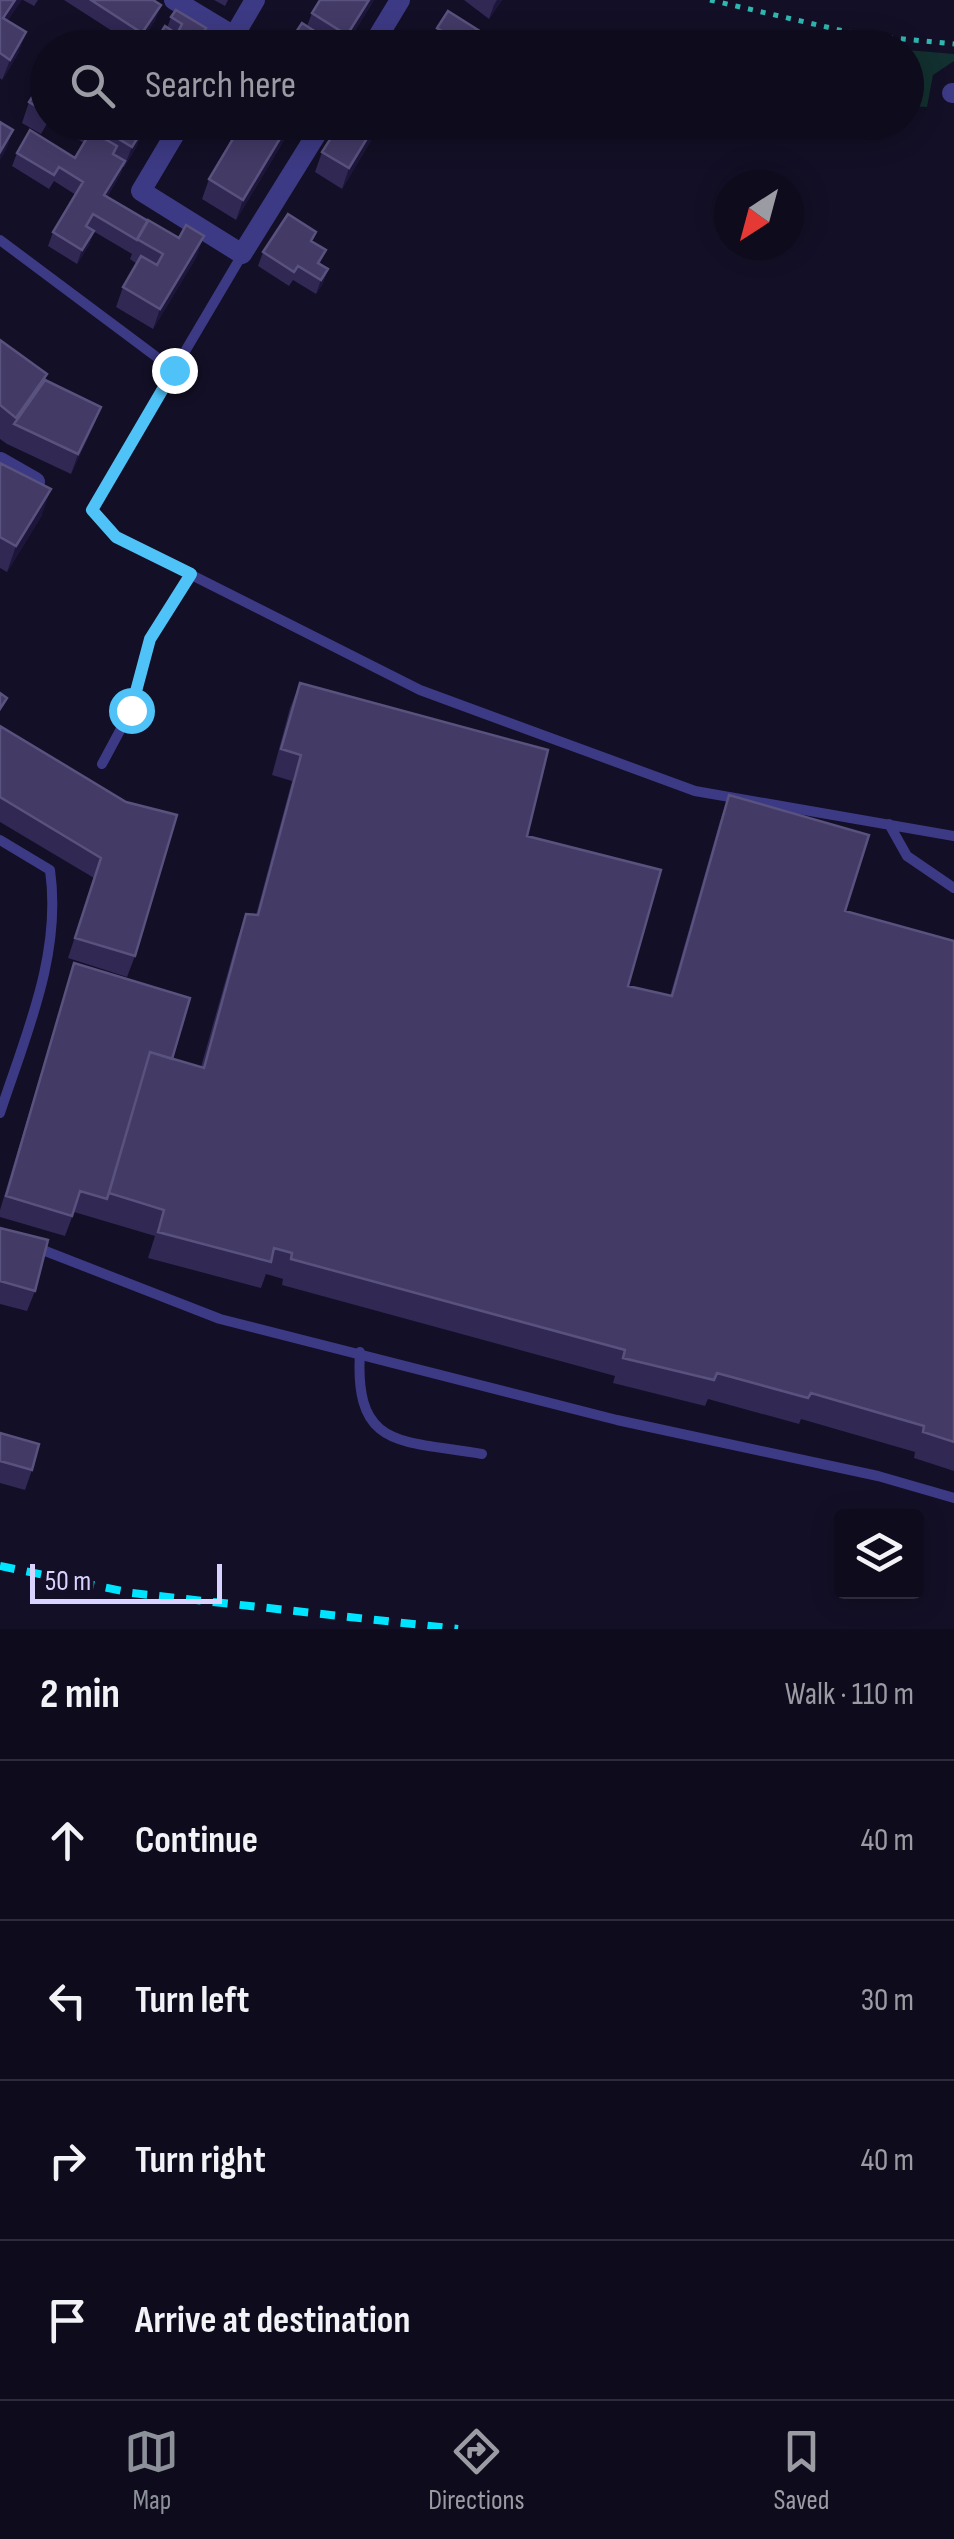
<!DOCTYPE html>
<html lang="en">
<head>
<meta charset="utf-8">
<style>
  body { margin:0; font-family:"Sofia Sans Condensed",sans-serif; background:#171425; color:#f1f3f6 }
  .controls { position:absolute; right:30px; bottom:30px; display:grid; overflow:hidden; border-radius:10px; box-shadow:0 5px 25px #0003 }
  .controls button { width:90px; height:90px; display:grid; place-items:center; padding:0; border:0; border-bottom:2px solid #2e2b3b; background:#0e0b1c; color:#f1f3f6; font:50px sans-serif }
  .compass { position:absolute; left:714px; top:170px; width:90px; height:90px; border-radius:50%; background:#0e0b1c; box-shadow:0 5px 25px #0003; rotate:216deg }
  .scale { position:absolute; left:30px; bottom:25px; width:192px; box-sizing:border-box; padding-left:10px; border:5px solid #d9d4ff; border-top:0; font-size:28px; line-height:35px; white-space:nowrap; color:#d9d4ff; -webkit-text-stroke:8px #130f26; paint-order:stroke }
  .stop { position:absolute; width:30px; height:30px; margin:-22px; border:8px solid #4fc3f7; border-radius:50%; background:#fff }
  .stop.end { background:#4fc3f7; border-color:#fff; box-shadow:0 2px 10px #0008 }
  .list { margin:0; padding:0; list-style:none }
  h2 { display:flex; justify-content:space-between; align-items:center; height:130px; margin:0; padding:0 40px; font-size:42px }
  h2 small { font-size:32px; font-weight:400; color:#9b9ba3 }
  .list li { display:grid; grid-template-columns:65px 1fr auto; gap:30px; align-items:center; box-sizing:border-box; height:160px; padding:0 40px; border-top:2px solid #2e2b3b }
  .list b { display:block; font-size:38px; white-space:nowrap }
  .list em { font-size:32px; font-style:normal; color:#9b9ba3 }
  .icon { flex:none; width:55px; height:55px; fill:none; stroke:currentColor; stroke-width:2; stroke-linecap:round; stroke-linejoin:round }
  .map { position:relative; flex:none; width:954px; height:1629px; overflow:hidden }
  .search { position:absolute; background:#0e0b1c; box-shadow:0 5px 25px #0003; left:30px; right:30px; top:30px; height:110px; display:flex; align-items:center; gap:25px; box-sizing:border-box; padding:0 35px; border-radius:55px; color:#9b9ba3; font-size:38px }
  .sheet { height:770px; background:#0e0b1c }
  nav { display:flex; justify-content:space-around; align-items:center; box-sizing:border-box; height:140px; border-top:2px solid #2e2b3b; background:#0e0b1c; font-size:28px; color:#9b9ba3 }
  nav a { display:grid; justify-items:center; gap:5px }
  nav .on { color:#8c9099 }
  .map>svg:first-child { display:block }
  .green { fill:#12302f }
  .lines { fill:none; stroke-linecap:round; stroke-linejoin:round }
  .path { stroke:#2fb8b0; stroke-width:5; stroke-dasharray:5 8; stroke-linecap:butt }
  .lane { stroke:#3d3a85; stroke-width:10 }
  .street { stroke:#3d3a85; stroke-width:20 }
  .rail { stroke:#00e5ff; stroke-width:8; stroke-dasharray:15 12; stroke-linecap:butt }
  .wall { fill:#312854 }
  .shaded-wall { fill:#1d163a }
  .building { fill:#433a66; stroke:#5a527e; stroke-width:2.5 }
  .route { stroke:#4fc3f7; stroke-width:12 }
</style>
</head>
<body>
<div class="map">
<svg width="954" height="1629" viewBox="0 0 954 1629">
  <rect width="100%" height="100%" fill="#130f26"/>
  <path class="green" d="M907 50 954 54V61L933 75 927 107 907 106Z"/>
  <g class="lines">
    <path class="path" d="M710 0 861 35 954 44"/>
    <path class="lane" d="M0 240 174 370 242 255
      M174 370 92 510 116 537 420 690 695 791 954 836
      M102 764 131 710 150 639 191 574
      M889 824 907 856 954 888
      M0 840 50 870C62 954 26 1034 0 1113
      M35 1247 220 1319 617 1420 878 1476 954 1498
      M360 1352C354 1450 401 1440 482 1454"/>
    <path class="street" d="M174 0 234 36
      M228 46 255 0
      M371 48 400 0
      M952 93H954
      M182 122 141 191 242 254 324 122
      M0 462 35 482"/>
    <path class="rail" d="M0 1566 132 1593 458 1629"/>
  </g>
  <path class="wall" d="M0 0 19 52 2 80 0 78Z
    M23 0H38L34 6Z
    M64 0H153L156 19 137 47Z
    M214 0H228L225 6Z
    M320 0H374L344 48H287L289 43 307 26 312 13Z
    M464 0H502L489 19Z
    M171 17 206 28 198 48H155L160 34 167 28Z
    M437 28 505 48H456L435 35Z
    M48 54V122L41 134 22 123 29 102 38 88 34 85 41 65Z
    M50 122H138L137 146 124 167H123L120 175 107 197 197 256 153 329 116 307 123 287 137 264 130 259 132 254 88 228 94 231 89 245 77 264 48 246 53 232 76 195 54 181 49 189 12 166 17 153 75 158 84 143Z
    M295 122 236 220 202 199 209 179Z
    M341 122H382L342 189 315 172 322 152Z
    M313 242 321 264 328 269 323 283 316 294 293 280 289 286 258 266 263 252Z
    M0 340 47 374 45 380 101 407 93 427 71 474 7 444 0 439Z
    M0 463 42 515 7 572 0 568Z
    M300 683 527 836 628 986 670 996 720 821 729 795 845 911 954 941V1471L914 1458 915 1452 801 1419 799 1424 708 1399 705 1406 613 1383 615 1376 282 1285 283 1279 266 1274 261 1288 148 1258 155 1236 74 1212 65 1236 0 1217V1210L74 963 172 1059 201 1067 237 940 246 914 256 915 292 781 272 775 290 708Z
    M0 726 126 802 135 956 127 977 68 958 94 878 0 822Z
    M0 1228 35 1291 27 1311 0 1304Z
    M0 1433 32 1470 25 1490 0 1483Z"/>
  <path class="shaded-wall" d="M15 0H22L0 32 3 18Z
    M369 0H374L344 48H342L347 35Z
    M497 0H502L489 19 494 5Z
    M161 5 156 19 137 47 142 33Z
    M26 32 19 52 2 80 10 60Z
    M290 122H295L236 220 243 200Z
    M377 122H382L342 189 349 168Z
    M145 126 137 146 124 167 132 147Z
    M13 130 6 150 0 160V152Z
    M125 161 120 175 99 209 104 195Z
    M94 231 89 245 77 264 82 250Z
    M204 236 197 256 153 329 160 309Z
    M328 269 323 283 316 294 321 280Z
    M101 407 93 427 71 474 78 454Z
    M51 489 42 515 7 572 16 546Z"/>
  <path class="building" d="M0 0H15L3 18 26 32 10 60 0 53Z
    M91 0H153L161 5 142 33Z
    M320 0H369L347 35 312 13Z
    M176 10 206 28 194 48H182L160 34 165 26 177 34 182 24 171 17Z
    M448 11 505 47V48H470L437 28Z
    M302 23 339 47V48H294L289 43Z
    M396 32 421 48H386Z
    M48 54V69L41 65Z
    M48 72V113L29 102Z
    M0 122 13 130 0 152Z
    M91 122H138L145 126 132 147Z
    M243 122H290L243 200 209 179Z
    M341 122H377L349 168 322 152Z
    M30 130 75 158 91 131 117 146 113 154 125 161 104 195 148 221 137 240 93 214 86 226 94 231 82 250 53 232 83 182 59 167 54 175 17 153Z
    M288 214 316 232 311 241 326 250 318 263 328 269 321 280 298 266 294 272 263 252Z
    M148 220 179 238 186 225 204 236 160 309 123 287 141 256 157 265 163 254 137 239Z
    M0 340 47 374 16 418 0 405Z
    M45 380 101 407 78 454 14 424Z
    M0 463 51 489 16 546 0 537Z
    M300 683 548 750 527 836 661 870 628 986 672 996 729 795 869 835 845 911 954 941V1442L923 1432 924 1426 811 1393 808 1398 717 1373 714 1380 623 1358 625 1350 291 1259 292 1253 274 1248 271 1262 158 1232 164 1210 109 1193 150 1052 204 1068 246 914 258 915 301 755 281 749Z
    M0 693 7 698 0 709Z
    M0 726 126 802 177 815 135 956 75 938 101 858 0 797Z
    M74 963 190 998 172 1059 150 1052 107 1199 80 1191 72 1216 6 1196Z
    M0 1228 48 1240 35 1291 0 1281Z
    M0 1433 39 1444 32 1470 0 1461Z"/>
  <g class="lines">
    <path class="route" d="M131 710 150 639 191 574 116 537 92 510 174 370"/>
  </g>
</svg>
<div class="controls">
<button><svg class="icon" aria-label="layers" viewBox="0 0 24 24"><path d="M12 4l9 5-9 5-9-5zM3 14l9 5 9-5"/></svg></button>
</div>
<svg class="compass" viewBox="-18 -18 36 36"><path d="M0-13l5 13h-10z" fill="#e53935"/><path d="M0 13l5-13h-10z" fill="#9b9ba3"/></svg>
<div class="scale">50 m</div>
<div class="stop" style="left:131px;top:710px"></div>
<div class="stop end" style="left:174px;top:370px"></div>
<div class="search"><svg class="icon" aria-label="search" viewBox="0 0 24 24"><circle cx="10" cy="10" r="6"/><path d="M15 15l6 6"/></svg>Search here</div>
</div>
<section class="sheet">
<h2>2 min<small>Walk · 110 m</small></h2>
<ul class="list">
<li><svg class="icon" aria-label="ahead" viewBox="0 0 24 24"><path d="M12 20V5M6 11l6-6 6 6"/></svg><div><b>Continue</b></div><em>40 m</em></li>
<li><svg class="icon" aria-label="left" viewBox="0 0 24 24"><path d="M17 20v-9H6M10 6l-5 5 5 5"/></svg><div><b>Turn left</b></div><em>30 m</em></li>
<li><svg class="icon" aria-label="right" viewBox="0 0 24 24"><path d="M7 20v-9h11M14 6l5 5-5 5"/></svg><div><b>Turn right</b></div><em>40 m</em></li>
<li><svg class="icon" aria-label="arrive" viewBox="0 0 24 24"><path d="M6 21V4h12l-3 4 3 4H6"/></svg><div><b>Arrive at destination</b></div></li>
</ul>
</section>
<nav>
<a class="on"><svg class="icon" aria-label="map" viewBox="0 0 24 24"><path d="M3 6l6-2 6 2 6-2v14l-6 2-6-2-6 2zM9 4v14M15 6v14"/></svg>Map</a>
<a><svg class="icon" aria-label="directions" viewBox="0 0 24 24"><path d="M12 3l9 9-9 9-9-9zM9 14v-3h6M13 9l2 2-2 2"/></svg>Directions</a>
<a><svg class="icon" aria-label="saved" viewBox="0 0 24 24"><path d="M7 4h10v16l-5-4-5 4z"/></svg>Saved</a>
</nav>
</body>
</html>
